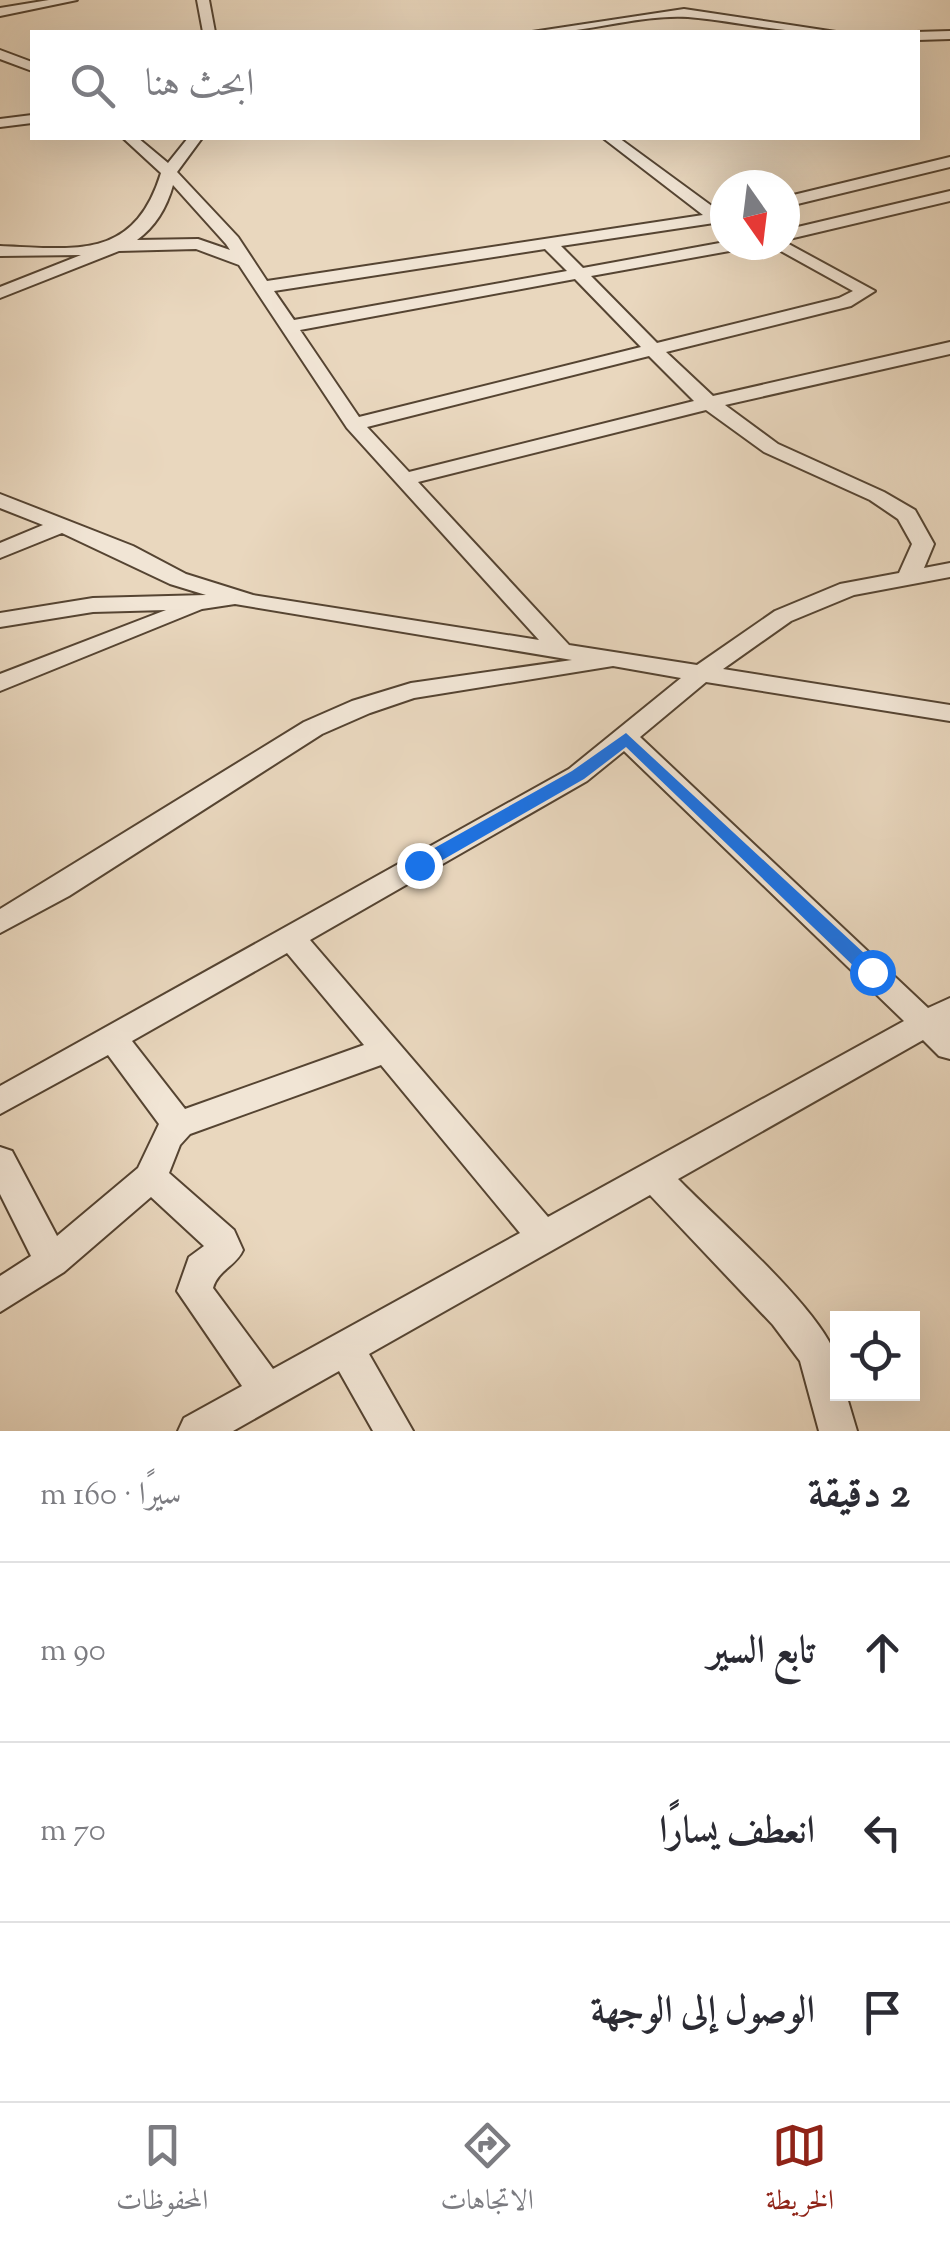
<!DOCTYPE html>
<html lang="ar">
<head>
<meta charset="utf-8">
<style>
  body { margin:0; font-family:"Sorts Mill Goudy",Amiri,serif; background:#f7f7f7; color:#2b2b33; direction:rtl }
  .controls { position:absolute; right:30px; bottom:30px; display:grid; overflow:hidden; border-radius:0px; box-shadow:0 10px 40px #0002 }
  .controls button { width:90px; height:90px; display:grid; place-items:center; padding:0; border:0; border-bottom:2px solid #e1e1e2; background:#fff; color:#2b2b33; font:50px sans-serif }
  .compass { position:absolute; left:710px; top:170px; width:90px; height:90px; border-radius:50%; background:#fff; box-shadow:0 10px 40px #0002; rotate:166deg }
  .stop { position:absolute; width:30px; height:30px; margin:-22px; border:8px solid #1a73e8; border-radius:50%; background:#fff }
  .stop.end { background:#1a73e8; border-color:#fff; box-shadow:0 2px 10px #0008 }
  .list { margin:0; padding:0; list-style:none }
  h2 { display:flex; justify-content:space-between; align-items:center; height:130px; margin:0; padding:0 40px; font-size:42px }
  h2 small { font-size:32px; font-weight:400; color:#7c7c81 }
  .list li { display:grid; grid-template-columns:65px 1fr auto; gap:30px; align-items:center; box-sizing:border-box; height:180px; padding:0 40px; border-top:2px solid #e1e1e2 }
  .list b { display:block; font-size:38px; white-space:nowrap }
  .list em { font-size:32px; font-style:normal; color:#7c7c81 }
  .icon { flex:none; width:55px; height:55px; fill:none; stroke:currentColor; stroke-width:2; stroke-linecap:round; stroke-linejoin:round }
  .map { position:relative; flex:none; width:950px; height:1431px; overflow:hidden; direction:ltr }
  .search { position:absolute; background:#fff; box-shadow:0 10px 40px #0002; left:30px; right:30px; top:30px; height:110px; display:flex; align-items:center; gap:25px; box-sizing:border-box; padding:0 35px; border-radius:0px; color:#7c7c81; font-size:38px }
  .sheet { height:670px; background:#fff }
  nav { display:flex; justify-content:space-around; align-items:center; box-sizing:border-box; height:140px; border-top:2px solid #e1e1e2; background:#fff; font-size:28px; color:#7c7c81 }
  nav a { display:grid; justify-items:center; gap:5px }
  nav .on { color:#8f2418 }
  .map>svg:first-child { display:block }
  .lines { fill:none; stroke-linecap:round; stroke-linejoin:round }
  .minor-casing { stroke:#554432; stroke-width:4 }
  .minor { fill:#f1e5d5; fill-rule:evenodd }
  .route { fill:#1a73e8 }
</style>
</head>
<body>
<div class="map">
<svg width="950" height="1431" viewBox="0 0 950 1431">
  <rect width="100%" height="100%" fill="#e9d7be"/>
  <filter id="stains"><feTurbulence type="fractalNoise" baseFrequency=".002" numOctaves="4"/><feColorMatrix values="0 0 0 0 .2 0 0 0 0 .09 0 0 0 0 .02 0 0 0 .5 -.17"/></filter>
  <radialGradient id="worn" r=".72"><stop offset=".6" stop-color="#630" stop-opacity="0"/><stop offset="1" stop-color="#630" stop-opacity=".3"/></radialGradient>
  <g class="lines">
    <defs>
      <path id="minor" d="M49 0H77L0 16V8Z
        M197 0H209L215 32H203Z
        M684 9 836 32C787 35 738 21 688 17 636 14 584 35 532 32Z
        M950 31V39L918 40 916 32Z
        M0 50 32 62V71L0 59Z
        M32 115V123L0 127V119Z
        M123 138H138L168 163 188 138H202L177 172 238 237 267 281 703 215 603 138H619L720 212 725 211V225L714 223 561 246 583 268 725 242V245H743L735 250 591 276 657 343 839 298 853 291 770 245 785 242 875 291 851 306 666 352 713 396 950 342V354L725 405 778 444 884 492 915 510 934 544 924 568 950 563V577L854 595 791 621 723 669 950 705V721L706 682 640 737 928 1008 950 998V1059L939 1056 923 1040 678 1179C717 1219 818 1307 835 1354 839 1367 838 1380 838 1394H846L857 1431H819L800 1361 773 1325 650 1195 369 1354 413 1431H373L339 1371 233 1431H178L184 1418 242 1386 177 1291 189 1257 204 1246 151 1197 64 1272 0 1312V1276L31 1256 0 1194V1147L12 1151 57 1236 138 1168 159 1124 108 1055 0 1114V1086L569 769 681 678 613 666 414 698 370 713 322 734 69 896 0 933V909L304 722 352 701 411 683 572 660 235 604 202 609 0 691V674L166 610 93 612 0 627V613L93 598 206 595 170 584 62 533 0 558V543L43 525 0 508V494L133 546 186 574 253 595 539 640 347 428 239 265 196 249 119 251 0 298V287L81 255 0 256V246C78 249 134 260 161 173ZM173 185 226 244 230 250 198 239 137 240C155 227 167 207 173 185ZM545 249 567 271 294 320 274 291ZM575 279 641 347 359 417 300 330ZM649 356 694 401 409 472 367 427ZM706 410 764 452 870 500 898 519 912 544 899 573 840 584 775 611 697 665 569 645 418 482ZM624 751 904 1021 548 1217 310 940 587 781ZM287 953 364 1045 185 1109 132 1041ZM381 1065 520 1233 273 1369 213 1288C218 1270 236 1266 243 1250L234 1230 169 1173 180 1145 190 1134Z
        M950 157V167L785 207V197Z
        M950 191V201L785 240V230Z"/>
    </defs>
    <use href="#minor" class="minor-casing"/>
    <use href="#minor" class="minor"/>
  </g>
  <path class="route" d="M626 733 879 967V977H865L626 747 584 779 425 870H413V860L572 771Z"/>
  <rect width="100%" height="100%" filter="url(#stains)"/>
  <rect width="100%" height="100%" fill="url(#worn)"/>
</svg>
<div class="controls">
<button><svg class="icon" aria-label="locate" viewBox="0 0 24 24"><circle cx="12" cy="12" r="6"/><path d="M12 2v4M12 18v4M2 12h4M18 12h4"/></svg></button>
</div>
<svg class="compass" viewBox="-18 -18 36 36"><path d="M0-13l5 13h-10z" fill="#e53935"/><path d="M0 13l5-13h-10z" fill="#7c7c81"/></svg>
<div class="stop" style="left:872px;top:972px"></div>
<div class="stop end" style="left:419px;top:865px"></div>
<div class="search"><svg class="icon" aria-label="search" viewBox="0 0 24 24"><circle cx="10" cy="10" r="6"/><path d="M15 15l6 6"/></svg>ابحث هنا</div>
</div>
<section class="sheet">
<h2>2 دقيقة<small>سيرًا · 160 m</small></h2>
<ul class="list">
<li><svg class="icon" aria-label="ahead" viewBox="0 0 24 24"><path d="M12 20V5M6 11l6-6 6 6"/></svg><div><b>تابع السير</b></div><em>90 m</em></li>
<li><svg class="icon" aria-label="left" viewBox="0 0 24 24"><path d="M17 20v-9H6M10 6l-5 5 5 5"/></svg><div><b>انعطف يسارًا</b></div><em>70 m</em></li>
<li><svg class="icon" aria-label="arrive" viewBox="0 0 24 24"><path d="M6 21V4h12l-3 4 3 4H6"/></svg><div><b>الوصول إلى الوجهة</b></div></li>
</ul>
</section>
<nav>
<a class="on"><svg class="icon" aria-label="map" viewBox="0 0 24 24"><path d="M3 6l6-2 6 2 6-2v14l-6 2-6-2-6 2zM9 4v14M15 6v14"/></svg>الخريطة</a>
<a><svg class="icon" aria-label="directions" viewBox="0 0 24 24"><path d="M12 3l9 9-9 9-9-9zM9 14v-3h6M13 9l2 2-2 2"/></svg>الاتجاهات</a>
<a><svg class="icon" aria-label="saved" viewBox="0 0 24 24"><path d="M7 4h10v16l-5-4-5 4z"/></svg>المحفوظات</a>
</nav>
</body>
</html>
